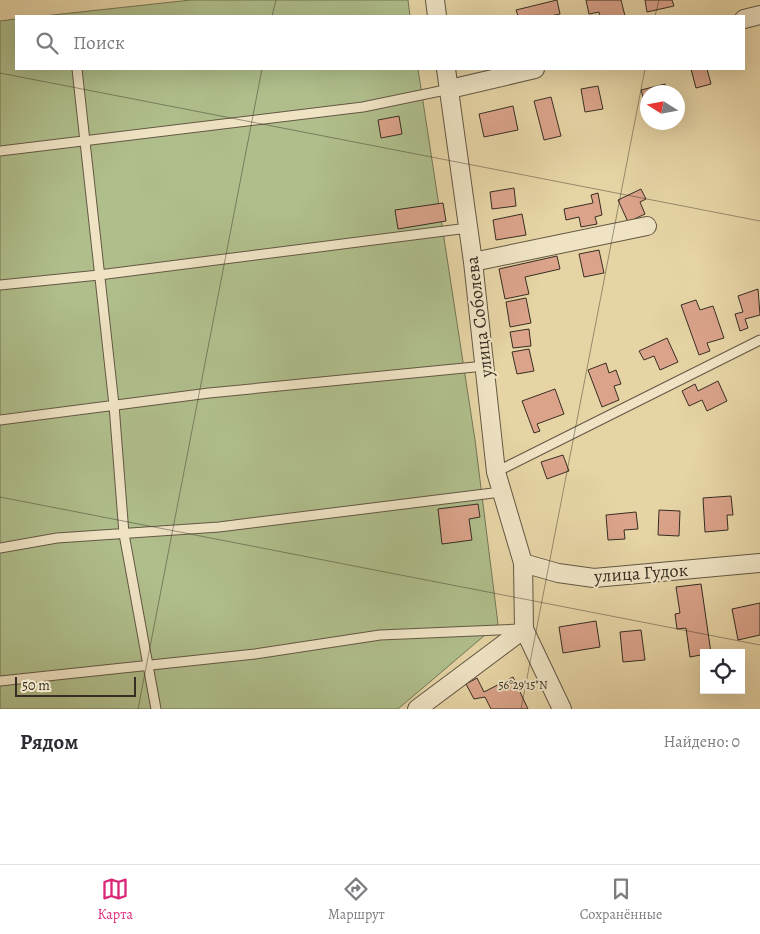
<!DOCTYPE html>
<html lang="ru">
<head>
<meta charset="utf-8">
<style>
  body { margin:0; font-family:Alegreya,serif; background:#f7f7f7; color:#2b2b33 }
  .controls { position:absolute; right:15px; bottom:15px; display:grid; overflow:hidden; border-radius:0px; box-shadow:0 5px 20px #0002 }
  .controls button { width:45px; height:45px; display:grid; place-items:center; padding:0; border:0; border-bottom:1px solid #e1e1e2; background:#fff; color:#2b2b33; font:25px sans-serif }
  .compass { position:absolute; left:640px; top:85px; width:45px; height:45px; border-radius:50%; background:#fff; box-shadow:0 5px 20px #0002; rotate:281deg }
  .scale { position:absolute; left:15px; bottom:12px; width:121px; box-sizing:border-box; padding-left:5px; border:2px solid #372e23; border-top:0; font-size:14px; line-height:18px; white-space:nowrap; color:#372e23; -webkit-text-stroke:4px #efe3c4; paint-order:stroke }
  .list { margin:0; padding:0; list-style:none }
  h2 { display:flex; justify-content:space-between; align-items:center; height:65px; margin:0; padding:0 20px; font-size:21px }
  h2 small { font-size:16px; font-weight:400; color:#7c7c81 }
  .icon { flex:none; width:28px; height:28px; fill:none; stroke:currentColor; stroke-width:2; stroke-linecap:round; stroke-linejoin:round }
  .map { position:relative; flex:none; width:760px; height:709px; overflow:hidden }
  .search { position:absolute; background:#fff; box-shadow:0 5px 20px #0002; left:15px; right:15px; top:15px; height:55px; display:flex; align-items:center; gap:12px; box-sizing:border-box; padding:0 18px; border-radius:0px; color:#7c7c81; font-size:19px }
  .sheet { height:155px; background:#fff }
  nav { display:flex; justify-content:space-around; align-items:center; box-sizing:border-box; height:70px; border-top:1px solid #e1e1e2; background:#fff; font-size:14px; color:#7c7c81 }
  nav a { display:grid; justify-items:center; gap:2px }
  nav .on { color:#db2777 }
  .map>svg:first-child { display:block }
  .green { fill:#afbe8b; stroke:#737657 }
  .building { fill:#daa38a; stroke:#372e23 }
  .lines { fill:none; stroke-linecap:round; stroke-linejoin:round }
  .lane-casing { stroke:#635844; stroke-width:11 }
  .street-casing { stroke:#635844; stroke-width:20 }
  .lane { stroke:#efe3c4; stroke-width:9 }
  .street { stroke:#efe3c4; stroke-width:18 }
  .ticks { fill:none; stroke:#372e23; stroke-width:1; stroke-opacity:0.45 }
  .labels { text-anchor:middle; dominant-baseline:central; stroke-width:4; stroke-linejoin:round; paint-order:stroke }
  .street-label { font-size:18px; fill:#372e23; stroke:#efe3c4 }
  .ticks-label { font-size:12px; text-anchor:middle; fill:#372e23; stroke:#efe3c4; stroke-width:4; stroke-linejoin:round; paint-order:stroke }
</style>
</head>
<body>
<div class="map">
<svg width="760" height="709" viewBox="0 0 760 709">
  <rect width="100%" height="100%" fill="#e6d4a5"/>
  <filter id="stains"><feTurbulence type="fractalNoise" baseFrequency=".004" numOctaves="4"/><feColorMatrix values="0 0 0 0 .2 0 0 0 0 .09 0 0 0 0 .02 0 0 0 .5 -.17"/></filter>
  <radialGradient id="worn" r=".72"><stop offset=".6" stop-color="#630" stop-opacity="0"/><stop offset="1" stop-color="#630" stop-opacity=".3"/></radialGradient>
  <path class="green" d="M191 0H408L410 16H43Z
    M16 19V69H418L475 440 498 624 398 709H0V21Z"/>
  <path class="building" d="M557 0 560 14 550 16H518L516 10Z
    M586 0H621L625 16H600L599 12 589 14Z
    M645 0H672L674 6 647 12Z
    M691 69H707L711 84 696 88Z
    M665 84 667 92H648V115L641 90Z
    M598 86 603 109 585 112 581 89Z
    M551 97 561 136 544 140 534 101Z
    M513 106 518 130 484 137 479 114Z
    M399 116 402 134 381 138 378 120Z
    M514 188 516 206 492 209 490 192Z
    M641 189 646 199 640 202 645 214 628 222 618 200Z
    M598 193 602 215 595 217 597 224 581 227 579 217 566 220 564 209 593 203 591 195Z
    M443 203 446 221 398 229 395 210Z
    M522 214 526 235 496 240 493 220Z
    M599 250 604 273 584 277 579 254Z
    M557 256 560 269 525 277 529 294 505 299 499 269Z
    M758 289 760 315 745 319 748 328 740 331 735 314 743 312 738 296Z
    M526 298 531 323 510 327 506 302Z
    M696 300 700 310 713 306 724 338 707 343 710 351 699 355 681 305Z
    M529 329 531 346 513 348 510 332Z
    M667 338 678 362 660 370 654 356 644 360 639 351Z
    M529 349 534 371 517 374 512 352Z
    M606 363 609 373 616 370 621 384 614 386 619 400 602 407 588 370Z
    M718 381 727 401 707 411 702 400 689 406 682 391 695 384 698 391Z
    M555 389 564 414 537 424 540 431 534 433 522 401Z
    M563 455 569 471 547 479 541 462Z
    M731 496 733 515H727L728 530 705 532 703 498Z
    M478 504 480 517 469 519 472 540 442 544 438 509Z
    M659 510 680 511 679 536 658 535Z
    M636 512 638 529 624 530 625 539 608 540 606 515Z
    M701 584 711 653 690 657 686 628 677 629 675 614 680 613 676 587Z
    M760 603V635L738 640 732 609Z
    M596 621 600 647 563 653 559 627Z
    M641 630 645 660 623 662 620 632Z
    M513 677 528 709H491L485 697 474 699 466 684 477 678 484 692Z"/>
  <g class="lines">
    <defs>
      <path id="lane" d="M77 69 114 405 124 534 156 709
        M0 151 363 107 450 89
        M0 285 99 275 468 228
        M0 420 209 393 485 366
        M496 472 760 340
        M0 548 57 538 219 527 501 492
        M0 681 255 654 380 635 519 629"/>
      <path id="street" d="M435 0 437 16
        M744 19 760 15
        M446 69 473 262 496 472 523 563 524 629 562 709
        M450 89 535 69
        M473 262 647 226
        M523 563 558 573 594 578 760 563
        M417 709 524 629"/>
    </defs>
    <use href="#lane" class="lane-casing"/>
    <use href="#street" class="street-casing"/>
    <use href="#lane" class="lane"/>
    <use href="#street" class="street"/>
  </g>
  <path class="ticks" d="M272 16 276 0M655 16 659 0M0 73 760 221M0 497 760 645M138 709 262 69M521 709 645 69"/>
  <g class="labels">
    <g class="street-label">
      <text transform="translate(479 317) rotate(-97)">улица Соболева</text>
      <text transform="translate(641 573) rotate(-4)">улица Гудок</text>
    </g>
  </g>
  <g class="ticks-label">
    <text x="523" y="689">56°29'15"N</text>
  </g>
  <rect width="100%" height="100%" filter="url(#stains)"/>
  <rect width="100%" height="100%" fill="url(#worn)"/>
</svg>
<div class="controls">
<button><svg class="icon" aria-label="locate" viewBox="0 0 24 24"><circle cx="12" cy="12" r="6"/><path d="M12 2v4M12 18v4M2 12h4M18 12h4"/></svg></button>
</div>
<svg class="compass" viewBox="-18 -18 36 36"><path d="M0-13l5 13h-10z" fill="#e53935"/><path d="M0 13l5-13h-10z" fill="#7c7c81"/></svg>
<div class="scale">50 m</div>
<div class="search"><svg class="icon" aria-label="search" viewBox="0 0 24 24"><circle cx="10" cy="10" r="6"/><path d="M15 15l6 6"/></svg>Поиск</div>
</div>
<section class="sheet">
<h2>Рядом<small>Найдено: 0</small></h2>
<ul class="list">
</ul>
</section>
<nav>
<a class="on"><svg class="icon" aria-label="map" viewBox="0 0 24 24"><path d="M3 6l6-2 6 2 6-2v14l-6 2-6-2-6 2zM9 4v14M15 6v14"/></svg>Карта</a>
<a><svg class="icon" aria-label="directions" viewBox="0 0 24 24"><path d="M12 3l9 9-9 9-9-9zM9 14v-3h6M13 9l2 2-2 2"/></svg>Маршрут</a>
<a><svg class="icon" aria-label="saved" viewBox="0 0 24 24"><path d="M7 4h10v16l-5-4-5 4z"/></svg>Сохранённые</a>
</nav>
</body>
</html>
